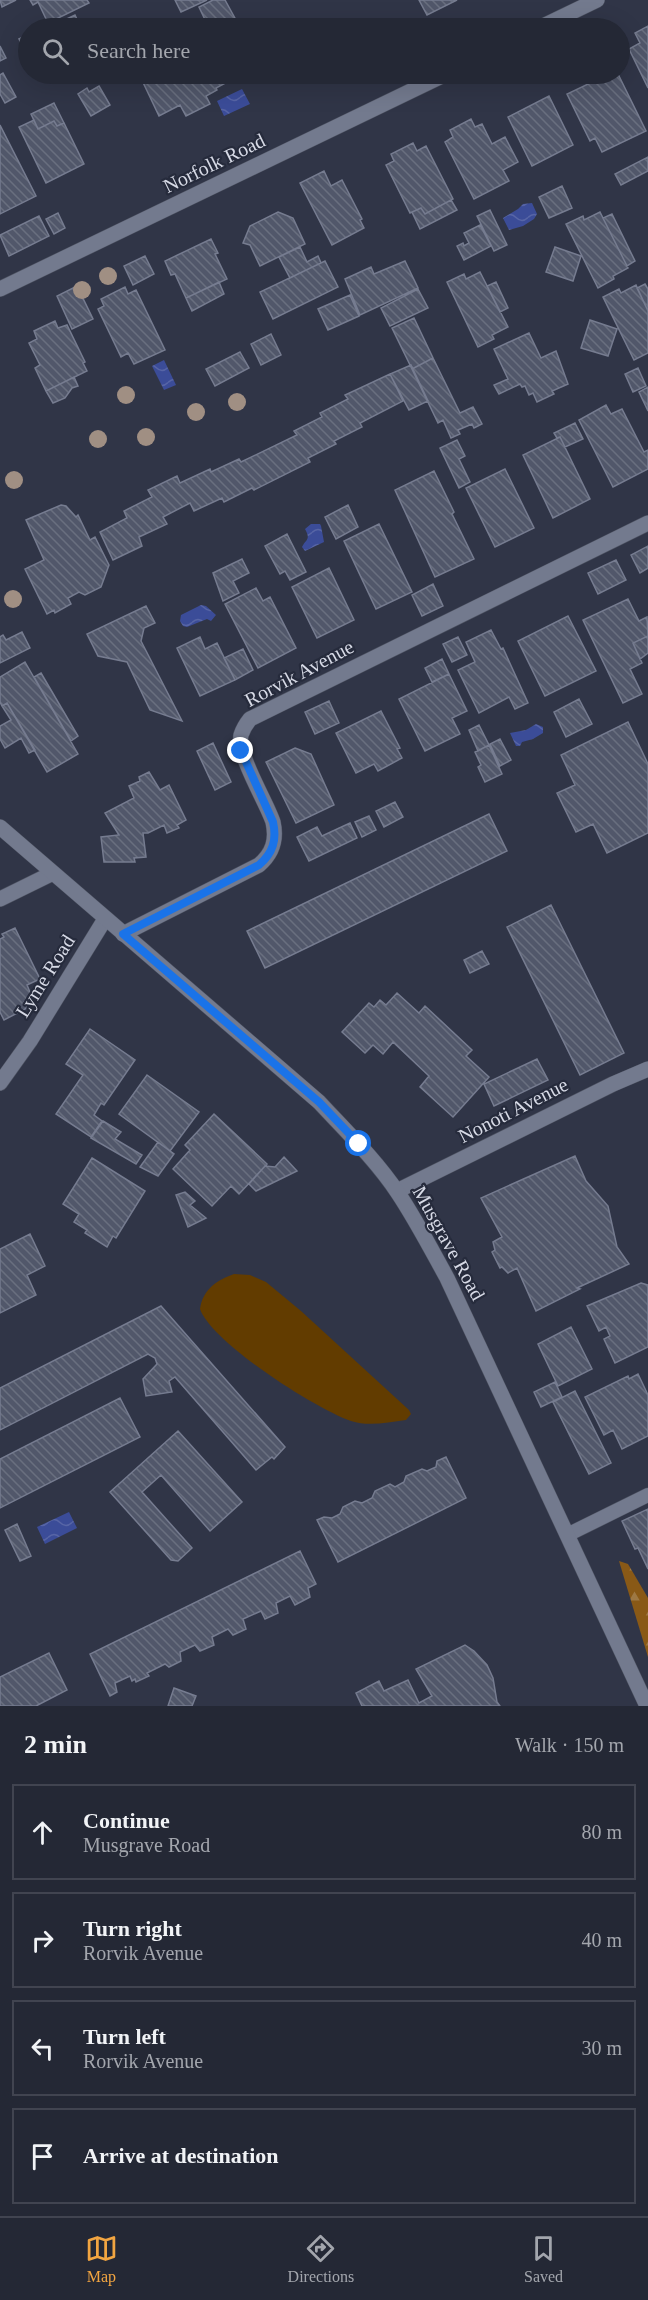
<!DOCTYPE html>
<html lang="en">
<head>
<meta charset="utf-8">
<style>
  body { margin:0; font-family:Georgia,serif; background:#2c303d; color:#f1f3f6 }
  .stop { position:absolute; width:18px; height:18px; margin:-14px; border:4px solid #1a73e8; border-radius:50%; background:#fff }
  .stop.end { background:#1a73e8; border-color:#fff; box-shadow:0 2px 6px #0008 }
  .list { margin:0; padding:0; list-style:none }
  h2 { display:flex; justify-content:space-between; align-items:center; height:78px; margin:0; padding:0 24px; font-size:26px }
  h2 small { font-size:20px; font-weight:400; color:#a3a6ad }
  .list li { display:grid; grid-template-columns:39px 1fr auto; gap:18px; align-items:center; box-sizing:border-box; height:96px; margin:0 12px 12px; padding:0 12px; border:2px solid #414450; border-radius:0px }
  .list b { display:block; font-size:22px; white-space:nowrap }
  .list p { margin:0; font-size:20px; white-space:nowrap; color:#a3a6ad }
  .list em { font-size:20px; font-style:normal; color:#a3a6ad }
  .icon { flex:none; width:33px; height:33px; fill:none; stroke:currentColor; stroke-width:2; stroke-linecap:round; stroke-linejoin:round }
  .map { position:relative; flex:none; width:648px; height:1706px; overflow:hidden }
  .search { position:absolute; background:#242835; box-shadow:0 6px 24px #0002; left:18px; right:18px; top:18px; height:66px; display:flex; align-items:center; gap:15px; box-sizing:border-box; padding:0 21px; border-radius:33px; color:#a3a6ad; font-size:22px }
  .sheet { height:510px; background:#242835 }
  nav { display:flex; justify-content:space-around; align-items:center; box-sizing:border-box; height:84px; border-top:2px solid #414450; background:#242835; font-size:16px; color:#a3a6ad }
  nav a { display:grid; justify-items:center; gap:3px }
  nav .on { color:#f2a541 }
  .map>svg:first-child { display:block }
  .grass { fill:#623c00 }
  .forest { fill:url(#forest-firs) }
  .water { fill:url(#water-waves) }
  .building { fill:url(#building-back-hatch); stroke:#767c90; stroke-width:1.5 }
  .lines { fill:none; stroke-linecap:round; stroke-linejoin:round }
  .service-casing { stroke:#4d5261; stroke-width:15 }
  .minor-casing { stroke:#4d5261; stroke-width:16 }
  .tertiary-casing { stroke:#4d5261; stroke-width:16 }
  .service { stroke:#737a8e; stroke-width:14 }
  .minor { stroke:#737a8e; stroke-width:15 }
  .tertiary { stroke:#737a8e; stroke-width:15 }
  .tree { fill:#a08f83 }
  .route { stroke:#1a73e8; stroke-width:8 }
  .labels { text-anchor:middle; dominant-baseline:central; stroke-width:4.5; stroke-linejoin:round; paint-order:stroke }
  .street-label { font-size:20px; fill:#d7dae6; stroke:#262b3c }
</style>
</head>
<body>
<div class="map">
<svg width="648" height="1706" viewBox="0 0 648 1706">
  <defs>
    <pattern id="forest-firs" width="22" height="20" patternUnits="userSpaceOnUse" patternTransform="scale(1.5)"><rect width="22" height="20" fill="#895916"/><path d="M5 1l3.5 6h-7zM16 11l3.5 6h-7z" fill="#9e7843"/></pattern>
    <pattern id="water-waves" width="16" height="10" patternUnits="userSpaceOnUse" patternTransform="scale(1.5)"><rect width="16" height="10" fill="#3b4c98"/><path d="M0 5q4-4 8 0t8 0" fill="none" stroke="#5765a6"/></pattern>
    <pattern id="building-back-hatch" width="6" height="6" patternUnits="userSpaceOnUse" patternTransform="scale(1.5)"><rect width="6" height="6" fill="#51576a"/><path d="M-1 5l2 2M0 0l6 6M5-1l2 2" fill="none" stroke="#696f7f"/></pattern>
  </defs>
  <rect width="100%" height="100%" fill="#303547"/>
  <path class="grass" d="M234 1274 250 1275 266 1282 301 1311 409 1410 411 1414 406 1420C388 1422 369 1427 351 1421 316 1409 212 1343 200 1309 203 1289 217 1280 234 1274Z"/>
  <path class="forest" d="M619 1561 628 1564 648 1598V1657Z"/>
  <path class="water" d="M242 89 250 104 224 116 217 101Z
    M532 203 537 214 534 219 523 226 509 230 503 218 518 209 523 204Z
    M164 360 176 385 164 390 152 366Z
    M311 524H320L321 526 324 542 305 551 302 547C306 539 311 540 305 529Z
    M201 605 206 606 216 615 211 621 207 619 187 627 183 626 180 621 181 615Z
    M536 724 543 727V733L533 739 522 742 520 746H516L510 733 526 730Z
    M69 1512 77 1528 45 1544 37 1527Z"/>
  <path class="building" d="M0 0H16L2 7Z
    M30 0H87L89 3 48 23 38 2 33 5Z
    M175 0H207L181 12Z
    M213 0H225L237 22 223 28H209L199 7Z
    M419 0H457L427 15Z
    M75 15 81 28H41L53 23 54 25Z
    M648 26V88L629 49 640 43 635 33Z
    M28 35V53L26 54 19 39Z
    M0 46 6 58 0 61Z
    M3 73 16 97 5 103 0 94V75Z
    M139 74H242L216 88 217 90 206 96 210 104 186 116 180 105 159 116Z
    M609 74H618L646 131 602 152 595 138 590 141 567 94Z
    M99 86 110 105 91 116 78 94 87 88 89 92Z
    M549 96 573 145 532 166 508 117Z
    M54 103 64 123 57 126 54 121 38 129 31 114Z
    M471 119 475 127 482 124 492 144 505 137 518 162 503 170 509 181 474 199 445 142 453 137 450 130Z
    M34 120 38 129 54 121 57 126 64 123 84 164 46 183 19 127Z
    M0 125 36 196 0 214Z
    M413 143 417 151 426 146 453 199 425 214 421 208 410 213 386 165 394 161 391 154Z
    M648 157V171L621 185 615 174Z
    M324 171 331 186 342 180 362 219 360 220 364 228 332 245 300 183Z
    M562 186 572 208 549 218 539 197Z
    M451 200 457 210 420 229 412 212 421 208 425 214Z
    M490 210 507 245 494 251 477 216Z
    M278 212 293 218 305 244 260 266 250 245 243 243 250 226Z
    M600 212 628 268 613 276 614 279 598 288 566 224 583 216 584 220Z
    M58 213 65 228 54 234 46 219Z
    M612 214 635 261 627 266 603 218Z
    M39 216 49 236 9 256 0 235Z
    M480 225 491 246 464 260 457 246 463 243 464 246 469 243 464 233Z
    M211 239 218 253 215 254 227 279 186 298 175 274 171 275 165 261Z
    M300 247 307 262 318 256 321 263 290 278 279 257Z
    M555 247 581 256 573 281 546 272Z
    M145 256 154 274 133 285 124 266Z
    M325 261 338 287 273 319 260 292Z
    M405 261 418 288 360 315 345 279 371 267 374 274Z
    M480 272 508 327 492 335 494 339 478 347 447 282 464 274 466 279Z
    M219 282 224 294 192 311 186 298Z
    M496 282 508 308 500 312 487 286Z
    M645 284 648 289V311L637 288Z
    M636 285 648 311V353L634 360 603 297 619 289 621 293Z
    M77 286 93 319 72 329 57 296Z
    M125 287 128 294 136 290 165 350 134 364 128 353 121 357 98 309 104 306 101 299Z
    M418 289 428 308 390 326 381 308Z
    M350 295 359 316 328 330 318 309Z
    M414 318 433 358 412 369 392 328Z
    M590 320 617 329 608 356 581 348Z
    M55 321 58 328 67 325 85 362 83 363 87 371 46 391 35 368 40 365 29 343 37 339 34 331Z
    M529 333 541 358 556 351 568 384 552 391 554 394 537 402 533 393 529 395 525 386 522 387 520 384 499 394 494 385 508 379 494 349Z
    M271 334 281 355 261 365 251 344Z
    M240 352 249 368 215 386 206 369Z
    M433 358 460 413 473 407 482 424 474 428 472 424 458 430 460 434 451 438 443 420 438 423 412 369Z
    M411 365 428 401 409 410 390 374Z
    M638 368 646 386 633 392 625 374Z
    M390 374 403 401 360 423 362 427 334 441 336 444 308 458 310 462 254 490 252 488 224 502 222 498 194 511 190 503 163 517 167 524 139 537 142 546 113 560 100 532 127 518 124 511 152 497 148 490 177 476 180 483 210 469 211 472 239 459 241 462 297 435 294 431 322 417 320 413 348 399 345 395Z
    M74 377 78 386 72 388 65 398 53 403 46 391Z
    M648 387V411L639 392Z
    M606 405 611 414 622 409 644 452 648 450V469L613 487 579 420Z
    M575 423 583 439 565 447 560 437 557 438 554 433Z
    M560 437 590 499 553 518 523 455Z
    M457 440 465 456 459 459 470 482 459 488 440 448Z
    M505 469 534 528 495 547 466 488Z
    M434 471 454 512 452 514 474 559 435 577 395 490Z
    M61 505 66 506 76 517 78 515 90 540 95 537 109 565 101 587 85 595 79 592 68 598 71 604 55 613 54 610 47 614 25 569 44 560 26 520Z
    M348 505 358 527 336 539 325 517Z
    M379 524 412 592 376 609 344 541Z
    M287 534 306 572 290 580 285 571 280 574 265 546Z
    M648 546V568L640 573 631 555Z
    M242 559 249 573 233 581 239 593 223 601 213 573Z
    M616 560 626 580 598 594 588 573Z
    M329 568 354 620 317 638 292 587Z
    M433 584 443 606 422 616 412 595Z
    M256 588 263 601 270 597 296 648 258 668 225 604Z
    M628 599 639 621 647 617 648 636 633 643 642 663 630 669 642 694 623 703 583 620Z
    M146 606 155 623 144 628 141 641 182 721 150 710 127 662 98 656 87 634Z
    M568 616 596 671 545 696 518 641Z
    M491 630 501 649 503 648 528 703 515 709 509 697 479 713 458 670 475 662 466 642Z
    M22 632 30 648 0 663V637L3 635 6 640Z
    M648 636V653L640 659 633 643Z
    M200 637 205 649 217 643 235 680 200 696 177 648Z
    M458 637 467 655 452 662 443 644Z
    M243 649 253 670 235 680 224 658Z
    M442 659 449 674 432 682 425 668Z
    M25 662 78 754 47 772 7 703 2 706 0 702V677Z
    M41 673 78 736 71 741 34 677Z
    M449 674 467 711 452 718 460 734 425 751 399 699Z
    M579 699 592 724 566 737 554 712Z
    M329 701 339 723 315 734 305 712Z
    M7 703 35 750 29 753 21 738 5 748 0 739V726L11 720 2 706Z
    M381 711 400 748 397 749 402 758 378 771 374 764 356 773 336 733Z
    M628 722 648 764V833L607 853 593 824 576 832 557 793 575 785 561 755Z
    M479 725 489 745 478 751 469 730Z
    M500 739 511 760 500 766 490 744Z
    M213 743 231 782 215 790 197 751Z
    M489 745 502 774 485 782 478 767 481 765 475 752Z
    M295 748 311 754 334 805 296 823 266 762Z
    M149 772 160 790 169 785 186 820 177 825 179 828 167 833 164 825 148 833H143L146 857 134 858 135 862H104L101 837 119 835 105 813 134 798 129 786 140 781 139 777Z
    M395 802 403 817 384 827 376 811Z
    M489 814 507 851 265 968 247 931Z
    M369 816 376 830 362 837 355 822Z
    M350 823 357 838 309 861 297 837 317 827 322 836Z
    M551 905 624 1053 580 1075 507 927Z
    M15 928 40 979 27 985 32 997 24 1002 27 1008 4 1020 0 1012V939L4 937 2 934Z
    M482 951 489 964 470 973 464 960Z
    M397 993 419 1013 425 1006 472 1050 466 1056 489 1077 453 1117 420 1087 429 1076 393 1042 383 1054 373 1045 365 1053 342 1032 369 1003 374 1007 380 1000 386 1005Z
    M90 1029 135 1060 104 1105 101 1103 94 1115 102 1121 91 1137 56 1114 83 1075 66 1064Z
    M537 1059 548 1080 494 1106 484 1084Z
    M147 1075 199 1112 170 1151 119 1114Z
    M214 1114 267 1164 239 1194 231 1186 212 1206 173 1169 190 1150 185 1145Z
    M103 1121 121 1132 115 1139 142 1155 136 1164 91 1138Z
    M158 1142 174 1154 158 1176 140 1167Z
    M575 1156 586 1181 608 1206 617 1247 629 1264 577 1288 580 1289 536 1311 517 1268 508 1273 502 1267 500 1268 492 1252 495 1250 493 1242 502 1237 481 1198Z
    M284 1157 297 1171 256 1191 249 1184 265 1166 275 1167Z
    M92 1158 145 1191 116 1238 113 1236 107 1247 85 1233 87 1230 74 1222 79 1214 63 1204Z
    M185 1192 195 1201 190 1205 206 1218 188 1227 176 1195Z
    M30 1234 45 1266 27 1275 36 1295 0 1313V1249Z
    M641 1283 648 1285V1347L615 1363 604 1339 610 1336 606 1327 599 1331 587 1306Z
    M161 1306 285 1447 274 1459 272 1457 256 1470 175 1377 169 1381 172 1392 146 1396 143 1379 157 1364 155 1358 148 1354 0 1430V1388Z
    M571 1327 592 1369 558 1386 538 1344Z
    M638 1374 648 1395V1436L622 1449 613 1430 604 1435 585 1397 628 1376 629 1379Z
    M555 1382 562 1397 541 1407 534 1392Z
    M575 1391 611 1463 589 1474 553 1402Z
    M120 1398 140 1437 0 1508V1459Z
    M178 1431 242 1502 210 1531 161 1475 142 1492 192 1548 178 1561 171 1560 110 1492Z
    M446 1457 466 1498 338 1562 317 1520 324 1517 332 1518 340 1514 343 1507 355 1501 362 1503 372 1498 375 1491 390 1484 395 1487 404 1482 406 1476 422 1469 427 1471 436 1467 437 1461Z
    M648 1509V1569L638 1548 635 1549 622 1521Z
    M17 1524 31 1556 20 1561 5 1530Z
    M300 1551 316 1584 308 1588 310 1597 295 1605 290 1596 276 1603 278 1613 265 1619 261 1611 243 1619 246 1629 233 1635 228 1629 212 1637 214 1645 200 1651 195 1645 180 1652 181 1661 169 1667 165 1664 147 1673 149 1676 136 1682 135 1679 132 1681 130 1676 115 1683 117 1692 110 1696 90 1654Z
    M465 1645 474 1651 487 1665 493 1678 497 1702 500 1706H362L356 1693 379 1681 384 1691 408 1680 419 1703 432 1696 416 1669Z
    M49 1653 67 1690 36 1706H0V1677Z
    M174 1688 196 1696 192 1706H168Z"/>
  <g class="lines">
    <defs>
      <path id="service" d="M567 1535 648 1495"/>
      <path id="minor" d="M539 28 597 0
        M0 289 446 74
        M0 899 53 873
        M123 934 259 865C273 853 277 840 273 822 266 801 237 755 241 735 243 729 246 724 250 719L648 523
        M0 1083 30 1041 105 919
        M397 1191 613 1084 648 1069"/>
      <path id="tertiary" d="M0 827 319 1102C346 1131 376 1160 398 1193 416 1220 431 1249 447 1278L647 1706"/>
    </defs>
    <use href="#service" class="service-casing"/>
    <use href="#minor" class="minor-casing"/>
    <use href="#tertiary" class="tertiary-casing"/>
    <use href="#service" class="service"/>
    <use href="#minor" class="minor"/>
    <use href="#tertiary" class="tertiary"/>
  </g>
  <g class="tree">
    <circle cx="108" cy="276" r="9"/>
    <circle cx="82" cy="290" r="9"/>
    <circle cx="126" cy="395" r="9"/>
    <circle cx="237" cy="402" r="9"/>
    <circle cx="196" cy="412" r="9"/>
    <circle cx="146" cy="437" r="9"/>
    <circle cx="98" cy="439" r="9"/>
    <circle cx="14" cy="480" r="9"/>
    <circle cx="13" cy="599" r="9"/>
  </g>
  <g class="lines">
    <path class="route" d="M241 751 273 822C277 840 273 853 259 865L123 934 319 1102 359 1144"/>
  </g>
  <g class="labels">
    <g class="street-label">
      <text transform="translate(214 163) rotate(-26)">Norfolk Road</text>
      <text transform="translate(299 673) rotate(-28)">Rorvik Avenue</text>
      <text transform="translate(45 976) rotate(-58)">Lyme Road</text>
      <text transform="translate(513 1110) rotate(-27)">Nonoti Avenue</text>
      <text transform="translate(449 1243) rotate(61)">Musgrave Road</text>
    </g>
  </g>
</svg>
<div class="stop" style="left:359px;top:1144px"></div>
<div class="stop end" style="left:241px;top:751px"></div>
<div class="search"><svg class="icon" aria-label="search" viewBox="0 0 24 24"><circle cx="10" cy="10" r="6"/><path d="M15 15l6 6"/></svg>Search here</div>
</div>
<section class="sheet">
<h2>2 min<small>Walk · 150 m</small></h2>
<ul class="list">
<li><svg class="icon" aria-label="ahead" viewBox="0 0 24 24"><path d="M12 20V5M6 11l6-6 6 6"/></svg><div><b>Continue</b><p>Musgrave Road</p></div><em>80 m</em></li>
<li><svg class="icon" aria-label="right" viewBox="0 0 24 24"><path d="M7 20v-9h11M14 6l5 5-5 5"/></svg><div><b>Turn right</b><p>Rorvik Avenue</p></div><em>40 m</em></li>
<li><svg class="icon" aria-label="left" viewBox="0 0 24 24"><path d="M17 20v-9H6M10 6l-5 5 5 5"/></svg><div><b>Turn left</b><p>Rorvik Avenue</p></div><em>30 m</em></li>
<li><svg class="icon" aria-label="arrive" viewBox="0 0 24 24"><path d="M6 21V4h12l-3 4 3 4H6"/></svg><div><b>Arrive at destination</b></div></li>
</ul>
</section>
<nav>
<a class="on"><svg class="icon" aria-label="map" viewBox="0 0 24 24"><path d="M3 6l6-2 6 2 6-2v14l-6 2-6-2-6 2zM9 4v14M15 6v14"/></svg>Map</a>
<a><svg class="icon" aria-label="directions" viewBox="0 0 24 24"><path d="M12 3l9 9-9 9-9-9zM9 14v-3h6M13 9l2 2-2 2"/></svg>Directions</a>
<a><svg class="icon" aria-label="saved" viewBox="0 0 24 24"><path d="M7 4h10v16l-5-4-5 4z"/></svg>Saved</a>
</nav>
</body>
</html>
